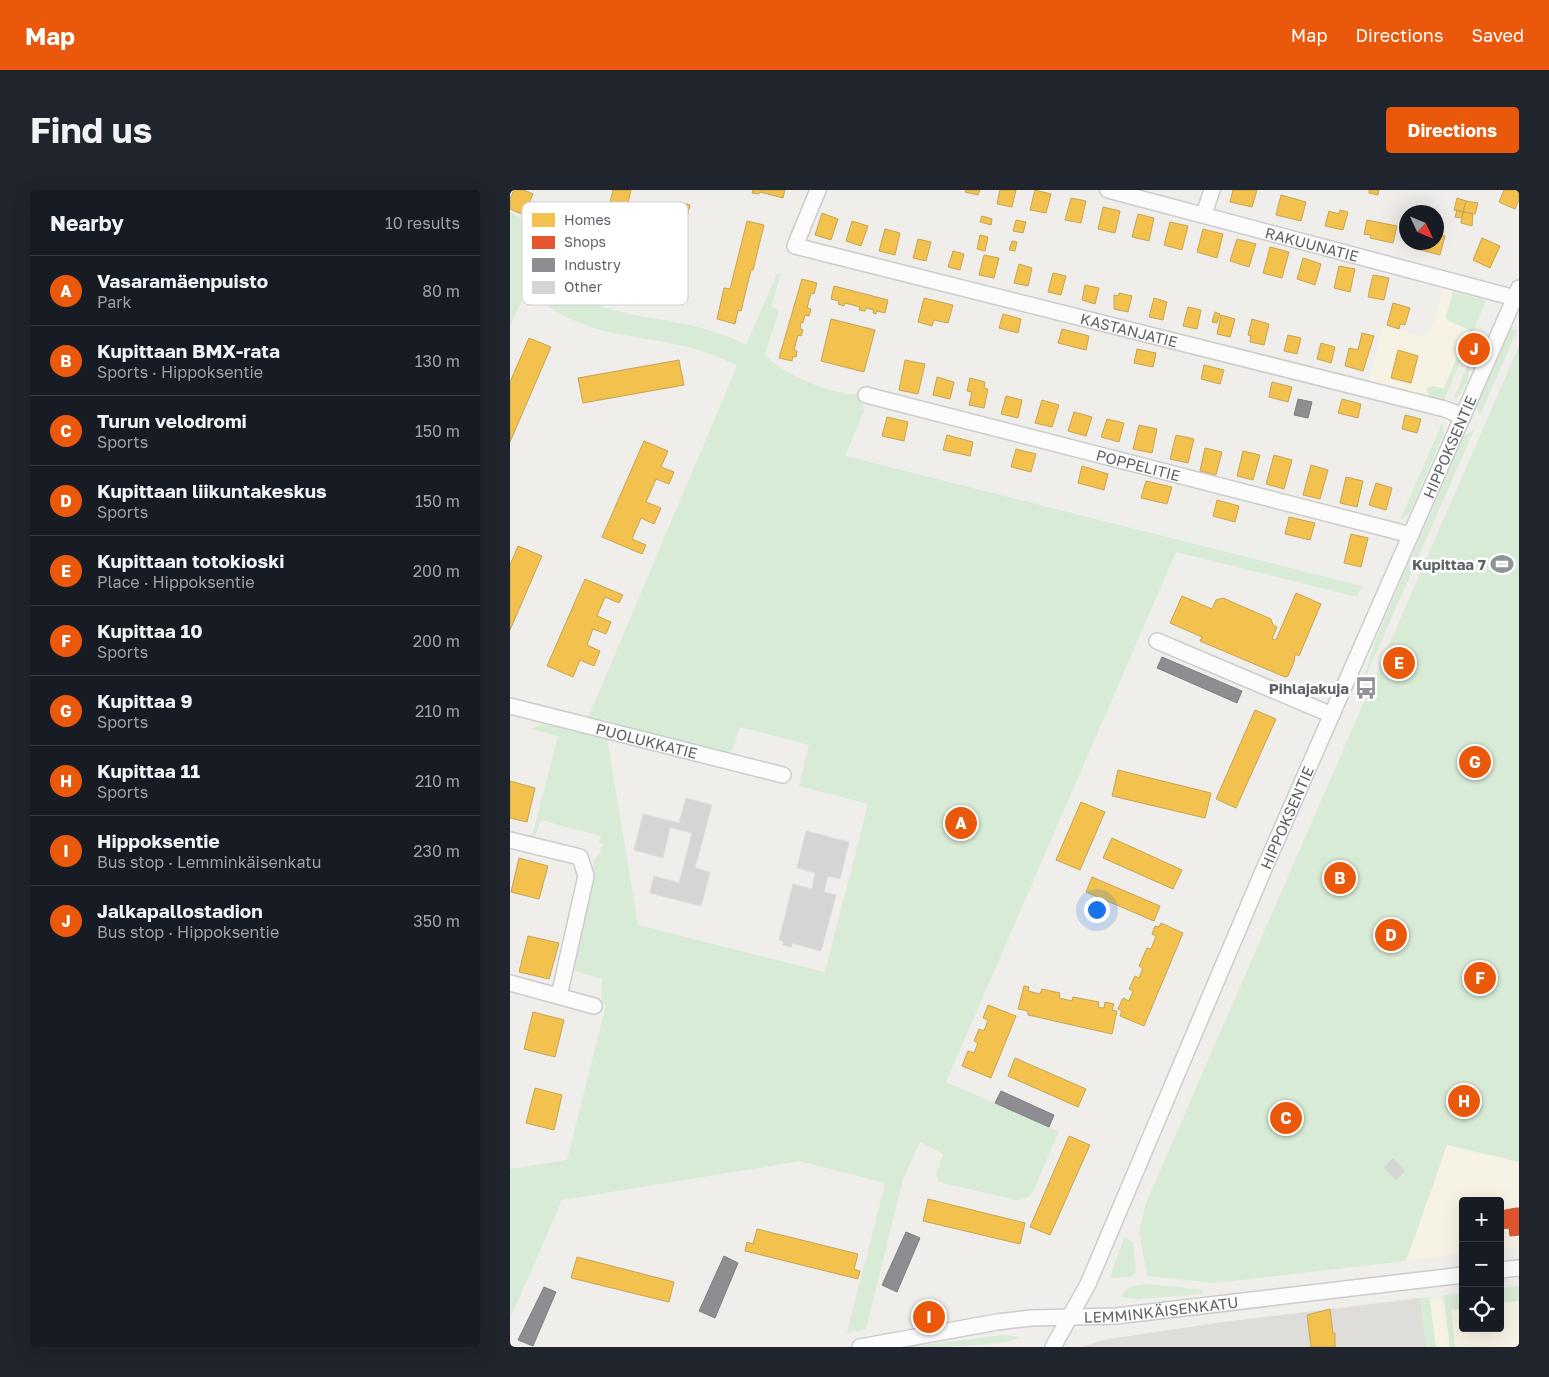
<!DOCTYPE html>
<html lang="en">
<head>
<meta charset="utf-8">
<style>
  body { margin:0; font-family:"Golos Text",sans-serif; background:#20242c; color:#f1f3f6 }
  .controls { position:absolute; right:15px; bottom:15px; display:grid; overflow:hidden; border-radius:5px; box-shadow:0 5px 20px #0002 }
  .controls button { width:45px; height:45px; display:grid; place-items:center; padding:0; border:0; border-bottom:1px solid #363941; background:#171b24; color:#f1f3f6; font:25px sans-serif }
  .compass { position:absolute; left:889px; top:15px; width:45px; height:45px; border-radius:50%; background:#171b24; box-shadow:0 5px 20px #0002; rotate:134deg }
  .you { position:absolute; left:586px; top:719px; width:18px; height:18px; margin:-12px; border:4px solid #fff; border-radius:50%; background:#1a73e8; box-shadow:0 0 0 8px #1a73e833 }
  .badge { display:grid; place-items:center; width:32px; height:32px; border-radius:50%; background:#ea580c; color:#fff; font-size:16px; font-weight:700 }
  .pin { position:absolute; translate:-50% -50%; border:2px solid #fff; box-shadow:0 1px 5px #0006 }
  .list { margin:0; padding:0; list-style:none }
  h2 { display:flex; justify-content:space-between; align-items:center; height:65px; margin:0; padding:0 20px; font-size:21px }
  h2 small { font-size:16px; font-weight:400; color:#9ea1a6 }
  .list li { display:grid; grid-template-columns:32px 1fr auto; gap:15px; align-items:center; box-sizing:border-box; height:70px; padding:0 20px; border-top:1px solid #363941 }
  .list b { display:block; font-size:19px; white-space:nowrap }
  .list p { margin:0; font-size:16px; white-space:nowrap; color:#9ea1a6 }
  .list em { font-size:16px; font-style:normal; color:#9ea1a6 }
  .icon { flex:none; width:28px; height:28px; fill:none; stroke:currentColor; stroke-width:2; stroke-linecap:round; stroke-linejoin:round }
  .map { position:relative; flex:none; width:1009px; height:1157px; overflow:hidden; border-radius:5px }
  header { display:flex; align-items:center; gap:30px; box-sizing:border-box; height:70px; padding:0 25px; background:#ea580c; color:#fff }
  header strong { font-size:24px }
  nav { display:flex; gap:28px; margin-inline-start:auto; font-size:18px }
  .intro { display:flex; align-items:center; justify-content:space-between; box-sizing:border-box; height:120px; padding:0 30px }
  h1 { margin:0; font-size:35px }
  .button { padding:12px 22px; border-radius:5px; background:#ea580c; color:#fff; font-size:18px; font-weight:700 }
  main { display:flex; gap:30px; padding:0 30px }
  aside { flex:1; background:#171b24; border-radius:5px; box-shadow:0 5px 20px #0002 }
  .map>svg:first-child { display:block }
  .commercial { fill:#f7f3e4 }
  .industrial { fill:#dfddda }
  .green { fill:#d8ebd6 }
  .homes { fill:#f2c14e; stroke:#c6a556 }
  .shops { fill:#e4572e; stroke:#bc5b3f }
  .industry { fill:#8d8d92; stroke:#7f8085 }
  .building { fill:#d6d5d3; stroke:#deddd9 }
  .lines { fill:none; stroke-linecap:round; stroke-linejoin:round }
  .minor-casing { stroke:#cbcccc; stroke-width:18 }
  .minor { stroke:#fdfcfc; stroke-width:15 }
  .labels { text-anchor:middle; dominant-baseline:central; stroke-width:5; stroke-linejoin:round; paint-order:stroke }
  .street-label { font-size:15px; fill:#5f6368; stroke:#fff }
  .poi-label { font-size:15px; font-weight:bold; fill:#5f6368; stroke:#fff; text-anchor:end }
  .key { fill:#fff; stroke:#cfd0d2; stroke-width:1 }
  .key-label { font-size:14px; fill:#5f6368 }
</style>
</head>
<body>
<header>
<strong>Map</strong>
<nav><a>Map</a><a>Directions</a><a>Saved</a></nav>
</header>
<div class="intro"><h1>Find us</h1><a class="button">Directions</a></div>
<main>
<aside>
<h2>Nearby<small>10 results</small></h2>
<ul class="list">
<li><span class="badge">A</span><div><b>Vasaramäenpuisto</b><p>Park</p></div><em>80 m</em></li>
<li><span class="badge">B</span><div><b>Kupittaan BMX-rata</b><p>Sports · Hippoksentie</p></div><em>130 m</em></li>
<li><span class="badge">C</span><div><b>Turun velodromi</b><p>Sports</p></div><em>150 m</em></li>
<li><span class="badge">D</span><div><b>Kupittaan liikuntakeskus</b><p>Sports</p></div><em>150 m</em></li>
<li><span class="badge">E</span><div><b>Kupittaan totokioski</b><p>Place · Hippoksentie</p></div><em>200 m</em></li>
<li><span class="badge">F</span><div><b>Kupittaa 10</b><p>Sports</p></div><em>200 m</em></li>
<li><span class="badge">G</span><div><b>Kupittaa 9</b><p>Sports</p></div><em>210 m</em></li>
<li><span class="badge">H</span><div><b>Kupittaa 11</b><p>Sports</p></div><em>210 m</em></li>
<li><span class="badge">I</span><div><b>Hippoksentie</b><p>Bus stop · Lemminkäisenkatu</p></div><em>230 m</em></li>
<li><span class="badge">J</span><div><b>Jalkapallostadion</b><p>Bus stop · Hippoksentie</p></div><em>350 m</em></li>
</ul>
</aside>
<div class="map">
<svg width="1009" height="1157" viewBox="0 0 1009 1157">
  <rect width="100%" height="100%" fill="#efeeea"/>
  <path class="commercial" d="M933 98 943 102 936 126 937 130 959 140 934 198 922 196 918 205 920 208 859 191 873 136 913 146 924 133Z
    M937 955 1009 972V1057L990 1059V1011H953V1064L896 1071Z
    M1009 1100V1157H916L911 1112 953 1107V1138H990V1102Z"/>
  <path class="industrial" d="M910 1108 916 1157H573L592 1150 706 1133Z"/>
  <path class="green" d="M0 23 42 41 28 74C81 140 166 117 236 155L267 84H271L261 117 269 120 255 164C267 183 328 207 349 204L354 221 335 266 852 396 847 407 666 362 436 892 549 941 523 1002 518 1007 506 1010 429 992 426 985 433 964 410 952 393 989 356 1139 337 1143 375 993 290 971 52 1010 0 1129V979L57 970 96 815 91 813 92 789 61 780 84 670 91 661 93 654 89 653 91 646 31 630 25 647H15L22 644 24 639 48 546 21 539 33 534 40 536 52 535 97 548 128 735 315 782 358 614 289 596 299 555 230 537 223 558 217 563 101 534 100 531 93 529 88 532 78 528 227 176C156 136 80 162 17 98L0 137Z
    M943 102 975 110V113L934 210 920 208 916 199 922 196 934 198 959 140 937 130 936 126Z
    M1001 138 1007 141 970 225 966 217Z
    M1009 156V972L937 955 896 1071 706 1093 637 1086 629 1041 636 1013Z
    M963 162 957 192 949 206 944 208Z
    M932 233 934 243 900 322 890 330Z
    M964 240 856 486 855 485 865 451 954 246Z
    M614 1048 623 1052 626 1082 621 1087 600 1088Z
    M638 1094 693 1100V1104L627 1109 611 1107C617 1095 625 1095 638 1094Z
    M1009 1096V1111L990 1113V1098Z
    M953 1103V1118L941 1120 945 1157H940L933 1105Z
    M920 1107V1111L926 1157H916L910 1108Z
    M493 1145 510 1147C499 1157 418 1157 398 1157Z"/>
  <path class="homes" d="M4 0H14L23 4 14 25 0 19V9Z
    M103 0H121L117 18 120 19 118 31 112 29 104 64 100 63 95 85 98 86 93 109 78 106 81 94 74 93 85 47 91 49Z
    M243 0H275L273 8 250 2 249 4 242 3Z
    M456 0H470L468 5 455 2Z
    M490 0H506L502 17 487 14Z
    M525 0 541 4 536 23 520 20Z
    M723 0H747L742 17 720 12Z
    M859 0H869L868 5 859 3Z
    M994 0H1009V10L1005 19 989 12Z
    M771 5 796 12 791 31 766 25Z
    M561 8 576 11 571 33 555 30Z
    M947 8 956 11 953 22 944 20Z
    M956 11 968 13 965 24 953 22Z
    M170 12 180 15 173 43 162 40Z
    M593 17 610 21 605 43 588 39Z
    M830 20 838 22 833 40 815 36 819 21 829 24Z
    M947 20 953 22 952 28 945 27Z
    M953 22 963 24 962 36 951 33Z
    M312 23 328 29 321 50 305 45Z
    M628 24 644 28 639 51 622 47Z
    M472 26 482 29 481 35 470 32Z
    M506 30 516 32 513 43 503 41Z
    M857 30 887 36 883 53 860 48 861 45 854 44Z
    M237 31 254 35 243 80H241L231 121 228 120 225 134 207 129 214 98 220 99Z
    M342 31 358 36 351 56 336 51Z
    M660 32 678 36 672 60 654 55Z
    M375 39 390 43 385 65 369 61Z
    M693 39 713 44 707 68 687 62Z
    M926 44 935 46 930 65 907 59 909 52H926Z
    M470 45 478 47 475 61 467 59Z
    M972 48 990 56 980 78 963 70Z
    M408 49 421 52 416 71 403 68Z
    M727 49 746 54 739 77 720 71Z
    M502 51 507 52 505 61 499 60Z
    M760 57 779 62 772 88 753 83Z
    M443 61 454 64 450 80 438 77Z
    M474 65 489 68 484 88 469 85Z
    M793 68 811 74 805 95 787 89Z
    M509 74 522 78 518 96 504 93Z
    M829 76 845 79 840 102 824 98Z
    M543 83 556 86 551 105 538 102Z
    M863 85 879 88 874 110 858 107Z
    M292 89 307 93 304 104 301 103 297 118 301 119 299 126 295 125 293 133 291 132 290 139 293 140 291 146 288 145 284 160 287 161 286 167 283 166 282 171 269 168Z
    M575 95 589 98 585 114 572 110Z
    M324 96 378 110 375 123 367 121 366 124 363 123 364 120 356 118 355 121 349 120 350 117 335 113 334 116 328 114 329 111 321 109Z
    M609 103 622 106 618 122 604 119V105L608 106Z
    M414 108 443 115 438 133 424 130 422 136 408 132Z
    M644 108 657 112 653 130 639 127Z
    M883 113 900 118 895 135 890 134 889 139 877 135Z
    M678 117 691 120 687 139 673 136Z
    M705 122 710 124 707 133 702 132Z
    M493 124 511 129 508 143 489 138Z
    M711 125 725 129 720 147 707 144Z
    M321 129 365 140 354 182 311 171Z
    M742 129 759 134 754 155 740 152 741 146 738 145Z
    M552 139 579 146 576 160 548 153Z
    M852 143 864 146 853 181 835 176 839 158 848 160Z
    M778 145 791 148 787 164 774 161Z
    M19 148 41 157 0 252V192Z
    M811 153 825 157 821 173 807 169Z
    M627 159 646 163 643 177 624 173Z
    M888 160 908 166 901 193 881 188Z
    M169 170 174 195 73 213 68 188Z
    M395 170 415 174 408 204 389 200Z
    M694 175 714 180 710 194 691 189Z
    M427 187 444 192 440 209 423 205Z
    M460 188 475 192 474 198 478 199 474 218 459 215 462 202 457 201Z
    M762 192 782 197 778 212 759 207Z
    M496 206 512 210 508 228 491 224Z
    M832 209 851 214 848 228 828 223Z
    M532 210 549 215 542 237 525 233Z
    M564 222 582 227 576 246 558 241Z
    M895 225 911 229 907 243 892 239Z
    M377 227 398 232 394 251 372 246Z
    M597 229 614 233 609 252 591 247Z
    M629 235 647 239 642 263 623 259Z
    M437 245 463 252 460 266 433 260Z
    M666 245 684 249 678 273 660 269Z
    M134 251 158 261 151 277 164 282 159 294 146 289 136 312 151 318 144 334 131 328 122 349 136 355 132 364 92 347Z
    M695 258 712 262 706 285 690 281Z
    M506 259 526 264 521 282 501 277Z
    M733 261 750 265 743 290 727 286Z
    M764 265 782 270 774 299 756 294Z
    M801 275 818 280 810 309 793 305Z
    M572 276 598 284 594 300 568 293Z
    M836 287 853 291 847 317 830 313Z
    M636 291 662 297 657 314 631 308Z
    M866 293 882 298 876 320 859 315Z
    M707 310 729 316 725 332 703 326Z
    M779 327 805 333 800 350 775 344Z
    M841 344 858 348 851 377 834 373Z
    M8 356 32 366 0 440V375Z
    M75 389 113 405 109 413 95 407 87 426 101 432 96 444 83 439 77 455 90 461 84 476 70 470 63 487 37 476Z
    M786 403 811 414 789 466 785 464 784 472 778 486 775 487 690 451 692 447 660 433 672 406 702 419 706 410 713 408 761 429 763 435 767 437 762 449 766 450Z
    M745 520 766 529 726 618 706 609Z
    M608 580 701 603 695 628 602 606Z
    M0 591 25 598 17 632 0 628Z
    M571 612 595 622 570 680 546 670Z
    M602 648 672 680 663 699 593 668Z
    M9 668 38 676 29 709 1 702Z
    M582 687 650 716 644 731 576 702Z
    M651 733 673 743 634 836 610 826 612 821 608 819 613 808 619 811 623 801 619 799 625 786 629 788 633 778 629 776 637 758 641 759 646 746 642 744 645 736 649 737Z
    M18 746 49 753 39 789 9 782Z
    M514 796 519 797 518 801 530 804 532 799 550 803 549 808 562 811 563 807 589 812 588 817 594 818 595 812 604 814 602 820 607 821 602 844 518 825V821L508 819Z
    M478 815 506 826 481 888 452 876 458 861 464 863 468 853 464 851 469 839 474 841 478 830 473 828Z
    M23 822 54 830 45 867 14 859Z
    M505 868 576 899 568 917 498 886Z
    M25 898 52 905 44 940 16 933Z
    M559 946 580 955 540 1045 520 1037Z
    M418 1009 515 1033 510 1054 413 1031Z
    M247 1039 348 1064 344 1079 350 1081 348 1089 235 1061 237 1052 243 1054Z
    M67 1067 164 1092 159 1112 61 1088Z
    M820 1119 823 1143H825V1157H801L797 1125Z"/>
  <path class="shops" d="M1006 1018H1009V1045L1000 1046 999 1038 990 1039V1021Z"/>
  <path class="industry" d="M788 209 802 212 798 228 784 225Z
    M652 467 732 501 727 513 647 478Z
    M491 901 544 925 539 937 485 913Z
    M396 1042 410 1048 387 1102 372 1095Z
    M214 1066 228 1073 205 1128 189 1121Z
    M34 1097 46 1102 23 1156 8 1150Z"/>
  <path class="building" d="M875 473a14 14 0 1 1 28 0a14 14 0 1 1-28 0Z
    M176 608 202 615 185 678 200 682 191 716 140 703 144 686 169 693 182 643 160 637 153 668 124 660 133 624 169 633Z
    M296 641 339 652 330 689 318 686 314 702 326 705 311 761 282 753 281 757 273 755V751L269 750 283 694 302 699 305 683 287 678Z
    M883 968 895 981 886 990 874 978Z"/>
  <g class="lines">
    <defs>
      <g id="minor">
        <path id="s1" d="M308 0 285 56 935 219 952 226"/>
        <path id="s2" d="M598 0 1009 109"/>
        <path d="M694 24 702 0"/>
        <path id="s3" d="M356 205 901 345"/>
        <path d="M647 451 822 525"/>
        <path id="s4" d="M0 516 273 585"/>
        <path d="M0 650 70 667 76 686 49 806"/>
        <path d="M0 793 84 816"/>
        <path d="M990 1080 1009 1078"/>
        <path id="s5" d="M350 1157 487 1132 521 1128 606 1126 953 1085"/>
        <path id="s6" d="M543 1157 578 1094 754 679 1009 98"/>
      </g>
    </defs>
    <use href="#minor" class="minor-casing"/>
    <use href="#minor" class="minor"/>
  </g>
  <defs>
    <symbol id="stadium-bare" viewBox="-9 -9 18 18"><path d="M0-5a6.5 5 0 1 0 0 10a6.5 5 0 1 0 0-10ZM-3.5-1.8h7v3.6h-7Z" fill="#919496" stroke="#fff" stroke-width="2.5" paint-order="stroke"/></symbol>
    <symbol id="bus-bare" viewBox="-9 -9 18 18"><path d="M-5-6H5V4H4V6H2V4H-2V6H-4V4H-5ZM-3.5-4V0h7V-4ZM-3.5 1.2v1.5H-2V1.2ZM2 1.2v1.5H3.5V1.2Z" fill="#919496" stroke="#fff" stroke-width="2.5" paint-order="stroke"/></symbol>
  </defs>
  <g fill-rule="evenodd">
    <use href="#stadium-bare" x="976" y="358" width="32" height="32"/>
    <use href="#bus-bare" x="840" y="482" width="32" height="32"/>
  </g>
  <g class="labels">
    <g class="street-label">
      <text stroke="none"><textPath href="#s2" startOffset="211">RAKUUNATIE</textPath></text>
      <text stroke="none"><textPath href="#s1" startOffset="405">KASTANJATIE</textPath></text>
      <text stroke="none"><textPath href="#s6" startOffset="984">HIPPOKSENTIE</textPath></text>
      <text stroke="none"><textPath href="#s3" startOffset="281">POPPELITIE</textPath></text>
      <text stroke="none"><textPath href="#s4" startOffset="141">PUOLUKKATIE</textPath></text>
      <text stroke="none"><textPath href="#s6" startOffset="579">HIPPOKSENTIE</textPath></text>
      <text stroke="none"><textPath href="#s5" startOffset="304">LEMMINKÄISENKATU</textPath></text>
    </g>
    <g class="poi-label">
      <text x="976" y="374">Kupittaa 7</text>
      <text x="839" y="498">Pihlajakuja</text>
    </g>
  </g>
  <rect x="12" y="12" width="166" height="103" rx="8" class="key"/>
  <rect x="22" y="23" width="23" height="14" fill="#f2c14e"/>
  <rect x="22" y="46" width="23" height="13" fill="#e4572e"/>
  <rect x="22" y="68" width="23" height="14" fill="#8d8d92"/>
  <rect x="22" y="91" width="23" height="13" fill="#d6d5d3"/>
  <g class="key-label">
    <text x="54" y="35">Homes</text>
    <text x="54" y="57">Shops</text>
    <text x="54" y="80">Industry</text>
    <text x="54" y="102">Other</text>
  </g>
</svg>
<div class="controls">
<button>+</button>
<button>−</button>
<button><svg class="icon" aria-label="locate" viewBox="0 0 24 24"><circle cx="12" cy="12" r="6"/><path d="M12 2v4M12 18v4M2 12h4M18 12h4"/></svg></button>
</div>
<svg class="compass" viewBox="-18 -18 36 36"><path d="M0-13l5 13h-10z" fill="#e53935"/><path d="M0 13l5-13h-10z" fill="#9ea1a6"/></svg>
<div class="you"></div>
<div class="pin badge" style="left:451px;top:633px">A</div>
<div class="pin badge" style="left:830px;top:688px">B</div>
<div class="pin badge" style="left:776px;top:928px">C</div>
<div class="pin badge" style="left:881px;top:745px">D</div>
<div class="pin badge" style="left:889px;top:473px">E</div>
<div class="pin badge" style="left:970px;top:788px">F</div>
<div class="pin badge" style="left:965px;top:572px">G</div>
<div class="pin badge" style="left:954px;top:911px">H</div>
<div class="pin badge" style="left:419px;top:1127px">I</div>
<div class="pin badge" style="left:964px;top:159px">J</div>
</div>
</main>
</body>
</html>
